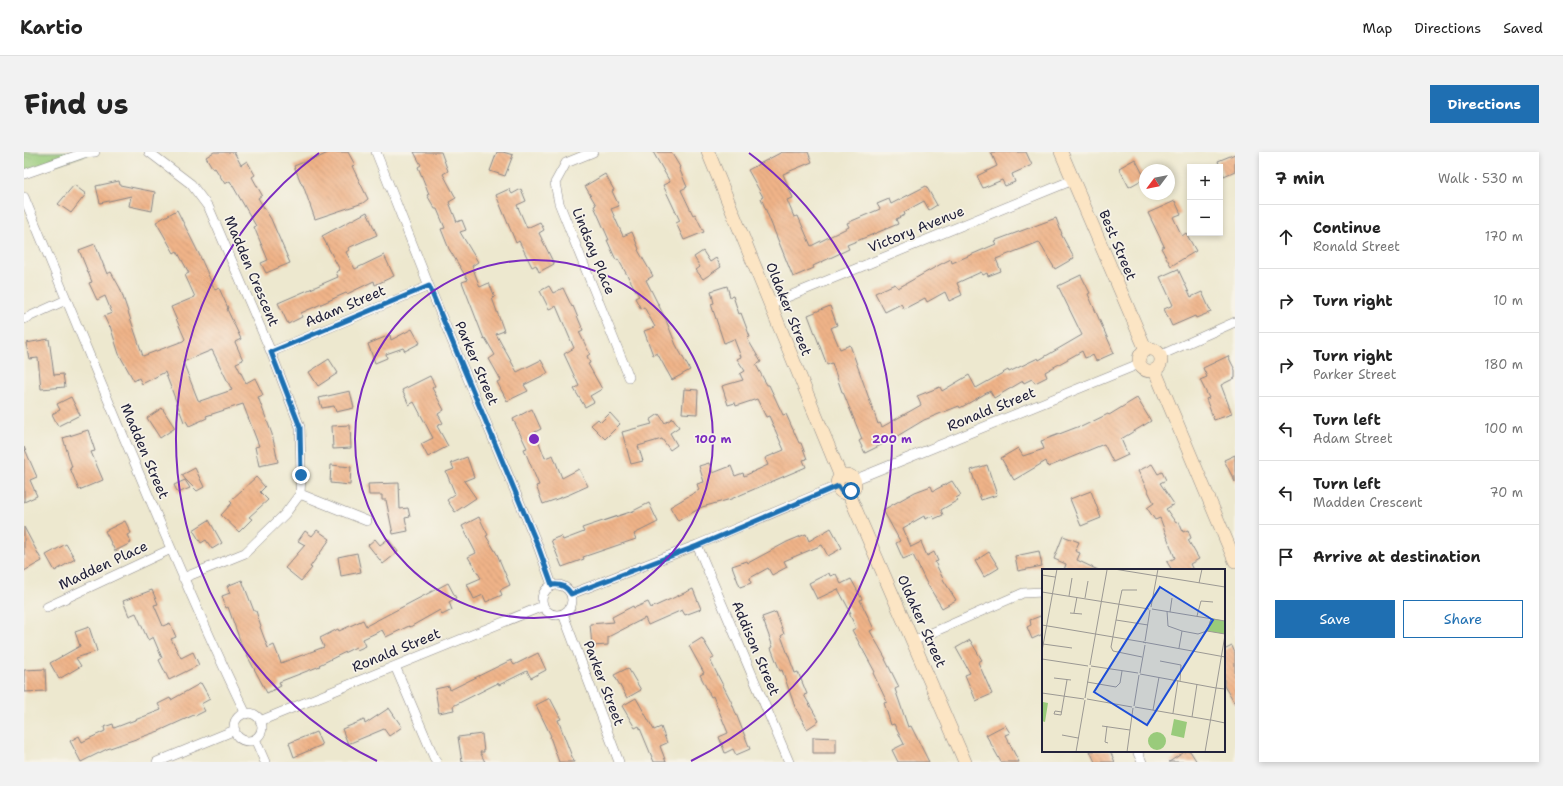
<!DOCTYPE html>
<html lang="en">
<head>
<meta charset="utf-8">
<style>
  body { margin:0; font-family:"Shantell Sans",sans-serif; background:#f2f2f2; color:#222 }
  .controls { position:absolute; right:12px; top:12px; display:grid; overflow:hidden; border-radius:0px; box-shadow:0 2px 6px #0003 }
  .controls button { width:36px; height:36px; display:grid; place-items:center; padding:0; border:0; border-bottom:1px solid #e0e0e0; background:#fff; color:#222; font:20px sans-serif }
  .compass { position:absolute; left:1115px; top:12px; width:36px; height:36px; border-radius:50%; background:#fff; box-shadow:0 2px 6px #0003; rotate:238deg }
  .stop { position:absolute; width:12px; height:12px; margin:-9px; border:3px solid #1f6fb2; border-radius:50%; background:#fff }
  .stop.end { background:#1f6fb2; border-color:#fff; box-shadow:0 1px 4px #0008 }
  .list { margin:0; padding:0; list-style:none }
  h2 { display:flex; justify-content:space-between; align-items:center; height:52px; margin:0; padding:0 16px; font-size:17px }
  h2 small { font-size:13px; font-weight:400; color:#767676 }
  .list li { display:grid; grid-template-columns:26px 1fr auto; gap:12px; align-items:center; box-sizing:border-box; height:64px; padding:0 16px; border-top:1px solid #e0e0e0 }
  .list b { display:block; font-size:15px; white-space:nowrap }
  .list p { margin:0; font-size:13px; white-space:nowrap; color:#767676 }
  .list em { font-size:13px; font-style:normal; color:#767676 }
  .actions { display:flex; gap:8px; padding:12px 16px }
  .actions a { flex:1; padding:9px 0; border:1px solid #1f6fb2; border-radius:0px; text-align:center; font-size:14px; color:#1f6fb2 }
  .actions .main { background:#1f6fb2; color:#fff }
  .icon { flex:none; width:22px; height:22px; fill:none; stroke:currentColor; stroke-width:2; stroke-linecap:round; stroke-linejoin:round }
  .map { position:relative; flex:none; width:1211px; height:610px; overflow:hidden; border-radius:0px }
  header { display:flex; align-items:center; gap:24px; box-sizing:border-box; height:56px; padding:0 20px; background:#fff; border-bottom:1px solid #e0e0e0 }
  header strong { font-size:19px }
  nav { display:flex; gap:22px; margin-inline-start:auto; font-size:14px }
  .intro { display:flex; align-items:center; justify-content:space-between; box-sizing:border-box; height:96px; padding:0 24px }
  h1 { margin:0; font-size:28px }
  .button { padding:10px 18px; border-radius:0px; background:#1f6fb2; color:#fff; font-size:14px; font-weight:700 }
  main { display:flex; gap:24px; padding:0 24px }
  aside { flex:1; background:#fff; border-radius:0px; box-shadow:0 2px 6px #0003 }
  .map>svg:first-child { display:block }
  .park { fill:url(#park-tufts); stroke:#5e765b }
  .building { fill:url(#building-back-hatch); fill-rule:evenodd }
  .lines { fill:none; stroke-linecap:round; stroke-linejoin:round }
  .street-casing { stroke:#888585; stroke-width:10 }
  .secondary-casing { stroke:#888585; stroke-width:14 }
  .street { stroke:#fff; stroke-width:9 }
  .secondary { stroke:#fce5c4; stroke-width:13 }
  .route { stroke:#1f6fb2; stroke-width:5 }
  .ring { fill:none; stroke:#7b2cbf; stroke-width:2 }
  .labels { text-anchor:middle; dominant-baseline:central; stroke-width:3.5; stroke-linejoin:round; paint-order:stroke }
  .street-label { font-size:14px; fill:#22223b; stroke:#f7f3e8 }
  .inset-road { fill:none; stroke:#9c9994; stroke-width:1 }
  .view { fill:#1d4ed8; fill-opacity:0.15; stroke:#1d4ed8; stroke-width:2 }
  .inset-edge { fill:none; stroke:#22223b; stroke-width:2 }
  .centre { fill:#7b2cbf; stroke:#f7f3e8; stroke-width:2 }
  .ring-label { font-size:12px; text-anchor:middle; font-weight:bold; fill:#7b2cbf; stroke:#f7f3e8; stroke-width:3.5; stroke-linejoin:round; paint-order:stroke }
</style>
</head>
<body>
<header>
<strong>Kartio</strong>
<nav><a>Map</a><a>Directions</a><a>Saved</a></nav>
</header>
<div class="intro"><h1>Find us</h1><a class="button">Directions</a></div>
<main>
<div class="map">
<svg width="1211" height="610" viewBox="0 0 1211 610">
  <defs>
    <pattern id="park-tufts" width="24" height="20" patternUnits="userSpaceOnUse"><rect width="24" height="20" fill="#99cb7b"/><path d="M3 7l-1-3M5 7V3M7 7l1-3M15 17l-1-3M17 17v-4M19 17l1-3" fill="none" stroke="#84ae6b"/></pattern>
    <pattern id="building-back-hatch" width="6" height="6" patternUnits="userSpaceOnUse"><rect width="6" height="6" fill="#efb388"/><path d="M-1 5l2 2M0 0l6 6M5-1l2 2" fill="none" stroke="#cd9a76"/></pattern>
  </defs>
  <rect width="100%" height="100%" fill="#f7f3e8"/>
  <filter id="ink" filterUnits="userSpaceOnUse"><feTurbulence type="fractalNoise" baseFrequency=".025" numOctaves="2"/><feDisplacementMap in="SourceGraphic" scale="8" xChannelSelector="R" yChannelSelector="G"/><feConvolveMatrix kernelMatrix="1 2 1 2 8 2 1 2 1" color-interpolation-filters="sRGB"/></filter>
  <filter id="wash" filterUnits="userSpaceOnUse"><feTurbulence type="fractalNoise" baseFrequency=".012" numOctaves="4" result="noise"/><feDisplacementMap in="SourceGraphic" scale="16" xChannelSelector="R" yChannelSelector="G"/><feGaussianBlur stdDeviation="0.9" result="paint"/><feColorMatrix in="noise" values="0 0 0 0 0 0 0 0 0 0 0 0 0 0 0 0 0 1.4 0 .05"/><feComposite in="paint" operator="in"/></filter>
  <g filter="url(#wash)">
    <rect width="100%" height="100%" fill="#ede8cf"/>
    <path class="park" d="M0 0H71L0 22Z"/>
    <g id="blocks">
      <path class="building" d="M190 0H210L217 13 223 9 231 23 228 25 238 43 234 46 247 67 266 111 242 121 237 111 244 108 230 75 232 74 206 29 201 32 191 16 189 17 182 5Z
        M306 0H324L331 13 328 14 344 47 339 51 291 67 279 33H278L270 14 290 6 291 7Z
        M390 0H417L424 19 419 22 432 46 425 50 433 70 438 68 442 78 436 80 454 110 448 114 456 135 465 131 471 145 468 146 480 179 472 182 493 220 517 208 524 221 500 233 504 239 483 249 473 230 477 228 465 207 471 203 461 186 460 187 438 130 444 128 425 97 417 77 421 76 413 57H411L403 43 405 42 394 15 397 13Z
        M473 0H479L489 3 481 24 466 19Z
        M629 0H647L656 15 655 16 663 35 657 38 669 63 671 62 680 80 660 88 652 71 656 69 639 33 646 30Z
        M758 0H784L788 10 759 22 769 46 763 48 770 65 774 64 787 94 825 75 823 71 856 57 853 52 865 47 867 52 902 34 913 53 905 58 900 49 880 60 881 63 872 67 874 72 823 93 825 97 789 114 790 116 769 125 737 46 739 45 724 18Z
        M967 0H1002L1008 13 988 22 991 30 981 34 978 28 959 36 953 24 973 14Z
        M1211 2V19L1200 24 1194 9Z
        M1111 7 1121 26 1105 35 1095 16Z
        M581 22 590 38 588 39 595 54 587 57 599 84 608 80 615 97 614 98 629 124 622 128 642 168 652 193 666 218 648 228 633 201 629 203 620 179 631 175 620 155 617 157 611 146 615 144 594 107 592 108 583 88H585L570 54 572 53 561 34Z
        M95 29 96 33 131 40 128 59 105 54 107 44 76 51 72 34Z
        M50 33 62 42 47 61 34 52Z
        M485 37 488 42 497 37 502 49 493 53 503 76 516 70 520 78 515 81 530 112 515 120 512 113 508 115 495 89 492 91 472 43Z
        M1151 49 1157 62 1149 65 1158 84 1162 81 1172 99 1147 114 1137 96 1140 94 1124 61Z
        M153 58 175 102 191 138 195 136 204 156 203 157 217 187 211 190 219 208 212 211 222 231 231 226 239 243 234 245 248 282 254 310 235 314 231 295 235 294 219 252 182 264 183 266 165 274 162 269 160 270 141 220 118 232 115 226 110 229 95 202 86 174 85 175 80 164 88 161 81 144 73 148 65 131 68 130 55 98 71 92 83 122 87 120 96 136 119 204 159 189 161 187 147 155 171 145 161 123 165 121 153 99 150 101 132 70ZM188 198 208 238 176 249 174 248 159 210Z
        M343 60 353 83 324 96 325 98 322 100 331 117 360 103 370 124 351 133 350 129 323 142 322 141 277 161 278 165 264 172 254 151 314 125 312 120 316 118 298 84Z
        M1032 66 1038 82H1037L1050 106 1031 117 1015 90 972 107 977 119 964 124 963 121 959 123 957 120 933 131 938 143 925 149 921 140 903 150 901 146 880 157 877 152 861 160 851 141 871 132 874 136 917 112 927 107 928 111 972 92 970 89Z
        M679 99 686 110 692 106 697 115 679 127 672 118 676 115 670 105Z
        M1154 117 1167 145 1178 140 1187 160 1172 166 1171 164 1148 174 1140 157 1149 153 1136 125Z
        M1057 123 1066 141 1064 142 1090 201 1072 209 1069 203 1061 206 1058 199 1021 220 1023 225 1011 231 1008 227 1000 231 999 229 970 246 966 239 936 256 935 254 900 268 865 289 841 301 835 289 838 287 819 240H818L808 211 803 213 784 163 806 154 813 173 807 176 816 197 826 193 854 272 856 271 858 275 897 253 893 244 916 235 918 239 945 223 952 236 984 218 985 220 1014 206 1015 208 1058 183 1034 134Z
        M525 134 529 141 539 136 548 155 549 154 559 178 555 180 566 202 563 204 566 211 564 212 578 237 566 244 570 250 561 255 550 237 555 234 540 202 550 196 532 154 525 157 516 139Z
        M703 134 706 145 709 144 715 162 717 161 726 185 723 186 737 210 732 213 743 233H745L759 263 762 262 775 291H777L783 307 779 308 782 315 707 347 678 355 654 369 646 355 675 338 673 332 680 330 675 314 685 311 689 321 707 314 711 324 719 321 720 324 744 313 741 306 760 298 745 264 742 265 733 247 712 254 711 251 704 253 698 234 719 228 716 222 721 219 713 207 717 205 710 187 700 191 687 152 690 151 687 139Z
        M388 177 396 191 381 199 379 196 362 202 363 206 351 211 344 192 366 183 367 188Z
        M25 187 30 223 39 222 41 235 17 237 14 206 5 207 2 191Z
        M1204 204 1211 218V226L1197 233 1208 262 1190 268 1182 247 1185 246 1176 228 1183 225 1179 216Z
        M305 207 314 221 294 234 285 220Z
        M406 224 411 234 408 236 420 258 414 262 419 271 413 274 424 294 404 305 397 292 409 286 390 250 385 253 378 238Z
        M660 237 674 238 673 262 658 261Z
        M326 239 330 256 312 260 310 254 298 256 295 246Z
        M47 245 56 263 34 274 28 262 36 258 33 252Z
        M1113 246 1127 269 1097 287 1104 303 1089 310 1080 292 1024 315 1022 309 990 328 977 306 994 296 999 304 1020 297 1017 289 1056 274 1057 275 1084 262 1085 263Z
        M138 256 151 276 136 286 123 266Z
        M508 257 517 277 511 280 521 306 529 303 538 326 555 317 564 334 544 343 519 352 512 334 515 333 500 297 503 296 489 267Z
        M586 261 596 272 581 287 567 273 574 267 577 270Z
        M635 262 641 271 649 266 655 275 646 281 653 293 646 298 638 287 614 294 619 309 607 312 598 280 628 272 626 268Z
        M326 273 327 296 309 297 308 274Z
        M64 278 71 299 67 300 79 328 55 338 46 316 48 315 39 286Z
        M0 295 13 325 6 328 13 344 0 350Z
        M1211 303V330L1200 308Z
        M443 305 450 325 440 329 452 346 431 360 423 348 431 342 422 320 430 317 427 311Z
        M1128 312 1134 322 1138 320 1142 328 1136 331 1150 352 1142 357 1152 371 1155 370 1159 380 1164 378 1167 386 1164 388 1175 407 1166 412 1169 418H1148L1143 410 1151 406 1136 366 1131 368 1123 356 1130 351 1114 319Z
        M307 313 327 315 326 333 306 331Z
        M963 313 973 343 957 348 947 318Z
        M171 316 180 335 173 339 161 327 158 323Z
        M232 325 241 335 236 340 244 348 225 365 228 367 215 380 197 363 208 351 206 349Z
        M161 328 166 336 154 341 150 333Z
        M928 329 937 343 932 346 934 348 917 358 919 363 910 367 909 364 901 367 900 364 879 376 887 395 897 390 903 404 910 400 914 409 911 410 920 429 932 448 918 456 902 430 889 403 879 407 872 391 876 389 859 358 891 340 907 334 909 339Z
        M375 331 376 357 384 356 386 365 381 366 384 379 369 382 362 348H358V343H345L344 332Z
        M1067 339 1077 366 1057 374 1046 347Z
        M625 351 634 370 610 382 612 387 559 405 560 407 538 415 527 388 537 384 539 388 560 380 558 376 609 359Z
        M455 365 464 383 462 384 473 402 486 433 476 438 478 443 462 450 459 443 450 447 443 432 457 426 444 405 452 401 438 374Z
        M185 368 198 391 188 397 182 388 177 391 169 378Z
        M101 369 107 381 103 383 107 391 91 399 81 379Z
        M0 375 18 409 0 419Z
        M807 376 818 396 804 404 798 393 760 409 763 415 748 423 744 416 726 426 727 431 716 435 708 414 723 409 724 411 763 390 782 382 785 389Z
        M293 378 306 387 286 415 288 416 277 429 261 416 281 393 274 389 281 379 288 384Z
        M1039 384 1055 390 1051 399 1056 401 1053 408 1074 418H1040L1042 412 1030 407Z
        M351 387 356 393 364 387 374 400 359 412 344 393Z
        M42 392 51 407 31 419 22 403Z
        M1015 399 1018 414 994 419 991 404Z
        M965 400 975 416 960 425 951 409Z
        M333 401 337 420 317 424 314 405Z
        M805 421 806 424 812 422 817 432 827 427 838 447 836 448 850 477 846 479 862 507H861L875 535 871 537 884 575 887 574 905 610H874L868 598 880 592 870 572 867 573 860 551 863 550 849 521 851 520 828 478 832 476 825 461H827L814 437 793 447 785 431Z
        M218 428 230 459H232L237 474 236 475 244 496 250 493 257 511 300 495 296 486 314 477 315 479 339 468 342 474 424 431 432 446 425 450 428 458 418 463 416 458 386 475 385 474 362 485 358 478 339 487 342 494 333 498 332 495 295 513 296 514 255 530 257 534 243 541 218 494 204 455 202 456 198 444 206 441 203 434Z
        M669 437 677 457 661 463 658 458 624 473 621 466 584 485V493L568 494 566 472 590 470 588 465 609 454 610 456 624 450 627 456Z
        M128 438 134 452 130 453 139 474 146 471 152 485 147 487 157 506 169 500 175 513 145 528 135 508 138 506 129 485 124 488 112 461 105 464 99 449Z
        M752 460 760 482 757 484 771 521 774 520 783 542 780 543 795 569 783 577 771 555 758 518 756 519 747 496 749 495 738 465Z
        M1019 463V482L1008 487 1003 475 1007 473 1006 468Z
        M65 475 73 499 52 506 57 514 35 527 26 511 56 494 51 480Z
        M678 486 690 506 686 508 707 549 726 597 712 603 709 597 701 601 695 585 704 581 689 544 687 545 676 523 680 521 665 494Z
        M946 488 958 508 954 510 968 542 952 549 941 523 946 521 932 496Z
        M1208 494 1211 501V552L1200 534V498Z
        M514 501 522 518 507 526 503 519 475 533 474 531 429 554 430 558 415 561 411 537 425 534 426 538 487 508 490 513Z
        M604 516 617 538 603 546 590 523Z
        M21 517 22 539 0 540V518Z
        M177 531 186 547 177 552 181 559 171 564 170 563 135 579 83 597 57 610 46 589 55 584 58 590 81 579 80 575 89 572 90 576 137 558 134 552 146 546 147 548Z
        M526 546 537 567 534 568 550 610H535L526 585 527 584 512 553Z
        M612 546 630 578 637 575 643 591 636 594 642 610H630L615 574 611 576 598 554Z
        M365 556 378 575 365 584 360 577 324 592 318 577 340 568 341 572Z
        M981 573 986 581 981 583 995 610H977L962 583Z
        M292 580 298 593 270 605 265 591Z
        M458 582 460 600H456L461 610H438L434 585Z
        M789 585 812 586V601H789Z
        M1066 599H1086L1091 610H1071Z
        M1162 599H1166L1173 610H1145Z"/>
    </g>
  </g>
  <g filter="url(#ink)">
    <use href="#blocks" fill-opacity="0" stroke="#888585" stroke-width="1"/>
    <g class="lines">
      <defs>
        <path id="street" d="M125 0 167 32 185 56 247 200 276 275 277 323 276 342 261 362 221 401 159 426
          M352 0 405 134 514 394 528 433
          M569 0 542 11 531 31 535 51 605 225
          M0 22 60 1 71 0
          M0 45C36 133 72 220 109 307 145 393 181 478 222 562
          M746 152 1049 28
          M0 167 42 148
          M247 200 405 134
          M1137 203 1211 170
          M830 328 1115 212
          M276 342 343 369
          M673 393 765 610
          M518 448a15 15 0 1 1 30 0a15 15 0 1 1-30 0Z
          M547 442 673 393 813 334
          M23 455 147 397
          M539 462 595 610
          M889 489 999 441 1019 440
          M371 514 412 610
          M210 575a14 14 0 1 1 28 0a14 14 0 1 1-28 0Z
          M236 569 519 454
          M231 587 241 610
          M1113 599 1118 610
          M133 610 211 578"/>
        <path id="secondary" d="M684 0 817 325
          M1037 0 1122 198
          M1115 208a11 11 0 1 1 22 0a11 11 0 1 1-22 0Z
          M1131 219 1211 409
          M813 332a9 9 0 1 1 18 0a9 9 0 1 1-18 0Z
          M824 340 941 610"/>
      </defs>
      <use href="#street" class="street-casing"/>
      <use href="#secondary" class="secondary-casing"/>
      <use href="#street" class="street"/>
      <use href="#secondary" class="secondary"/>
    </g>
  </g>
  <g class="lines" filter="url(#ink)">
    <path class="route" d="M277 323 276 275 247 200 405 134 514 394 528 433C537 432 542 434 547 442L673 394 814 334 818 340 827 339"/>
  </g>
  <g class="ring">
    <circle cx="510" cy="287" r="179"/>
    <path d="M353 609A358 358 0 0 1 295 1M725 1A358 358 0 0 1 667 609"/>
  </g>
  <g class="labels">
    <g class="street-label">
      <text transform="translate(892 77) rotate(-22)">Victory Avenue</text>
      <text transform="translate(1094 93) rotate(67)">Best Street</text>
      <text transform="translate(570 99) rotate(68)">Lindsay Place</text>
      <text transform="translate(228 119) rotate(67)">Madden Crescent</text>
      <text transform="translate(321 154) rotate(-23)">Adam Street</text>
      <text transform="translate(765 157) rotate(68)">Oldaker Street</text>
      <text transform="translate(453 211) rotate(67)">Parker Street</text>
      <text transform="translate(967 257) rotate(-22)">Ronald Street</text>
      <text transform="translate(121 299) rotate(67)">Madden Street</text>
      <text transform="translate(79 413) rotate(-25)">Madden Place</text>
      <text transform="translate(898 469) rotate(66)">Oldaker Street</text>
      <text transform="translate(732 496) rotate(67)">Addison Street</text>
      <text transform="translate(372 498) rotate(-22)">Ronald Street</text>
      <text transform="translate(580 531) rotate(69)">Parker Street</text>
    </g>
  </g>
  <g transform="translate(1018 417)">
    <rect width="183" height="183" fill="#ede8cf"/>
    <path d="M169 49 183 52V65L165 62ZM1 133 6 134 3 153 0 152Z" fill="#99cb7b"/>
    <path d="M132 150 145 153 142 169 129 166ZM106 172a9 9 0 1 1 18 0a9 9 0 1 1-18 0Z" fill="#99cb7b"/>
    <path class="inset-road" d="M72 0 183 18M0 6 13 8M157 14 160 0M0 23 107 40M27 27 30 9M43 29 46 12M77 35 69 78 71 82 100 88M77 35 80 21H95M109 38 116 0M110 40 183 52M125 42 126 57 140 62 156 65 165 62 169 50M128 43 130 29M28 44 40 45M32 44 35 28M155 47 159 32 171 33M74 51 106 56M0 56 101 73M165 62 183 65M103 72 108 41M104 74 101 73 183 88M1 75 30 79M137 79 140 62M0 82 15 0M0 90 46 97M118 92 139 96 138 112M48 96 65 1M49 97 96 104M98 104 103 76M98 105 174 119 183 66M12 109 29 111M45 113 74 118 78 114 80 102M0 124 42 130M43 129 48 99M45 130 90 138M92 137 97 106M93 138 168 151M111 141 117 108M20 143 13 142 12 145 19 146 25 111M131 144 136 111M150 148 155 115M169 151 183 154M60 157 88 161M65 157 63 173 66 174M20 166 36 169M34 183 43 131M85 183 91 139M163 183 174 119 183 120"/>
    <path class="view" d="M118 18 171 51 105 156 52 123Z"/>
    <rect width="183" height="183" class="inset-edge"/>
  </g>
  <circle cx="510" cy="287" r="6" class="centre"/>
  <g class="ring-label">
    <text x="689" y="291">100 m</text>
    <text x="868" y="291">200 m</text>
  </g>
</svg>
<div class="controls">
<button>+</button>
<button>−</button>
</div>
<svg class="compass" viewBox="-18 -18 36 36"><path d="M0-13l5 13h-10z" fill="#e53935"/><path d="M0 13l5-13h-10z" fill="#767676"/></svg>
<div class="stop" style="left:827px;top:339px"></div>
<div class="stop end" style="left:277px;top:323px"></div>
</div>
<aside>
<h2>7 min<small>Walk · 530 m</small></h2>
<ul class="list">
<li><svg class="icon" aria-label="ahead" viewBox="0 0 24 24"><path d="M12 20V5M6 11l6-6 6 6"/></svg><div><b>Continue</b><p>Ronald Street</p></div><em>170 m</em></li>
<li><svg class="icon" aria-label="right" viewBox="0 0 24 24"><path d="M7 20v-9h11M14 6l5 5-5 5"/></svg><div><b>Turn right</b></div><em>10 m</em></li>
<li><svg class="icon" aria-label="right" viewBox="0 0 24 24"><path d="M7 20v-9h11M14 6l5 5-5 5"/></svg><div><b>Turn right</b><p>Parker Street</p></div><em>180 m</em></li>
<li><svg class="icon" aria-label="left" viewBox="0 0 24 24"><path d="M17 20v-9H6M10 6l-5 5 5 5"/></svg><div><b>Turn left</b><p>Adam Street</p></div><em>100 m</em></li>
<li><svg class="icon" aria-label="left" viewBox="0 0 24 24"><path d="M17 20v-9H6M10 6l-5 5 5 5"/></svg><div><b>Turn left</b><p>Madden Crescent</p></div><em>70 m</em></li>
<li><svg class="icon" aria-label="arrive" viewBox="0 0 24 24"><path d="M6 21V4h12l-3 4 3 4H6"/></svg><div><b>Arrive at destination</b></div></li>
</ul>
<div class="actions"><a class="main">Save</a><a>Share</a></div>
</aside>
</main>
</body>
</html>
